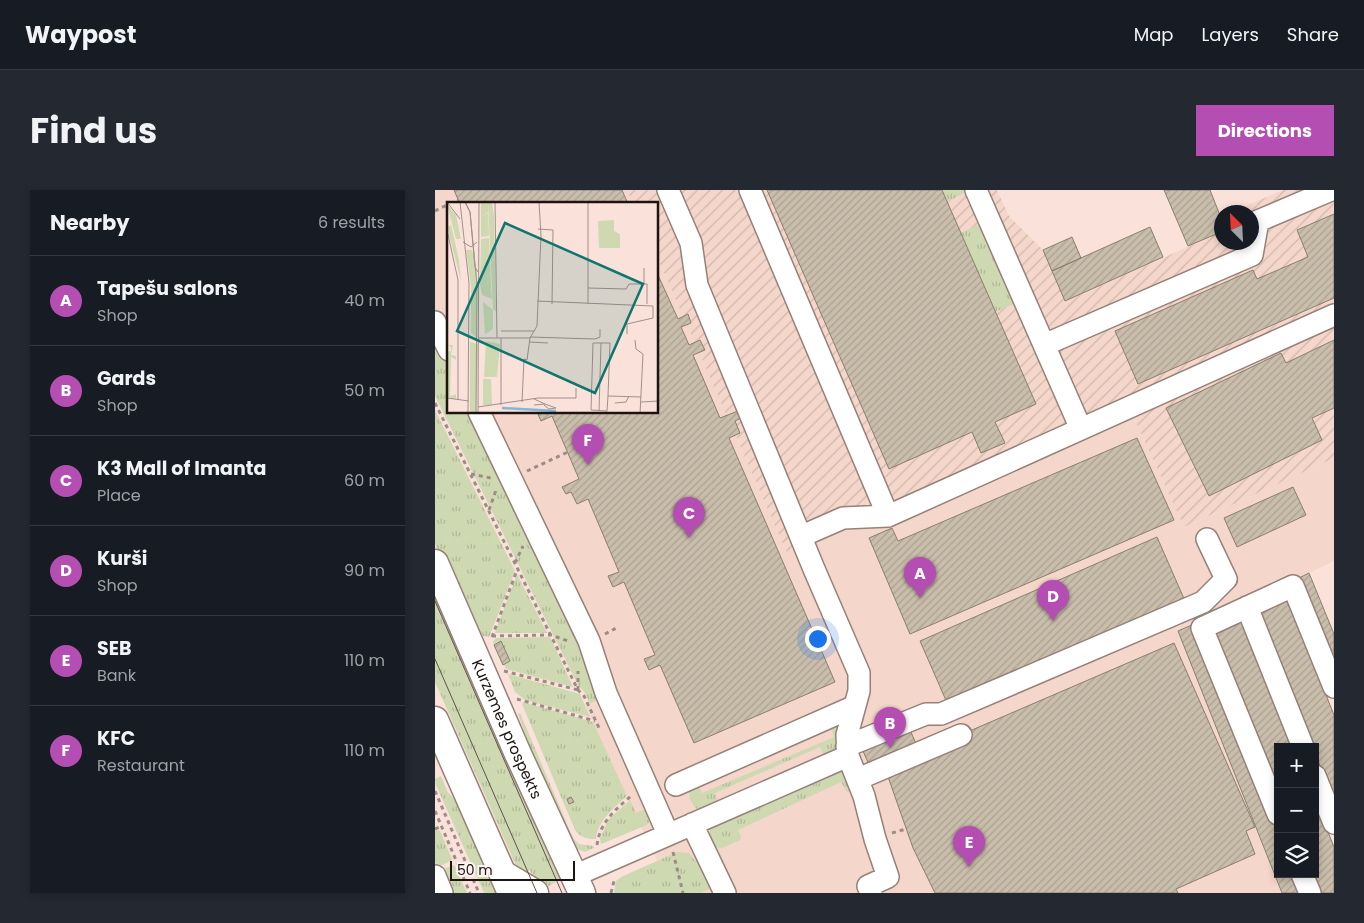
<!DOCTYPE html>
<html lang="en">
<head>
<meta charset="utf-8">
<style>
  body { margin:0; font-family:Poppins,sans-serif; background:#242831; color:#f1f3f6 }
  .controls { position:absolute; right:15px; bottom:15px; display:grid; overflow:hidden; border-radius:0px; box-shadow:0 2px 8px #0003 }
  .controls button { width:45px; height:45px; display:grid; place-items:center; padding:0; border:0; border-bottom:1px solid #363941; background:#171b24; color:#f1f3f6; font:25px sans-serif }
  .compass { position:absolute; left:779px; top:15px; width:45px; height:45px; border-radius:50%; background:#171b24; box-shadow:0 2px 8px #0003; rotate:336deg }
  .scale { position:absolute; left:15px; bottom:12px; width:125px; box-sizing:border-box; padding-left:5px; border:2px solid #1c1411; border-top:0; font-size:14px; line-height:18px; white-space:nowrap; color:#1c1411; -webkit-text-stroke:4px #fdf3f0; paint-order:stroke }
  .you { position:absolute; left:382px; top:448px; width:18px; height:18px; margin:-12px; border:4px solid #fff; border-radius:50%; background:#1a73e8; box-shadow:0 0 0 8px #1a73e833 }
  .badge { display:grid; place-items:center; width:32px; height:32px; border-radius:50%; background:#b44eb2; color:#fff; font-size:16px; font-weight:700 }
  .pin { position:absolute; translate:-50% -41px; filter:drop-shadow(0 1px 2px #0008) }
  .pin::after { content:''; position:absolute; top:26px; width:18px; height:15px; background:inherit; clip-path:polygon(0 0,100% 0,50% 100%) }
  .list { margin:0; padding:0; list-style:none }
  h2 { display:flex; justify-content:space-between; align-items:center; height:65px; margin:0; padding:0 20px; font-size:21px }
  h2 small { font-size:16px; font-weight:400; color:#9ea1a6 }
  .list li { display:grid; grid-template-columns:32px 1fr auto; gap:15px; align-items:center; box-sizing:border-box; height:90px; padding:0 20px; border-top:1px solid #363941 }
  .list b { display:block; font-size:19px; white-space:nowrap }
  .list p { margin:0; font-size:16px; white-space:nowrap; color:#9ea1a6 }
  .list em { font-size:16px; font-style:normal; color:#9ea1a6 }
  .icon { flex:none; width:28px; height:28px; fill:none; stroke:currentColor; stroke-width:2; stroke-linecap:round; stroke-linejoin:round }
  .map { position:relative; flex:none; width:899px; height:703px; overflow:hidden; border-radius:0px }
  header { display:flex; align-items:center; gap:30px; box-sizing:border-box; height:70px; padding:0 25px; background:#171b24; border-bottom:1px solid #363941 }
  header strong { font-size:24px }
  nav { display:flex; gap:28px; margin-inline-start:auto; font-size:18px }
  .intro { display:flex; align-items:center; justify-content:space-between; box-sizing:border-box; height:120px; padding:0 30px }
  h1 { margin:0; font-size:35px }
  .button { padding:12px 22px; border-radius:0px; background:#b44eb2; color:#fff; font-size:18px; font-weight:700 }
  main { display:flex; gap:30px; padding:0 30px }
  aside { flex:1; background:#171b24; border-radius:0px; box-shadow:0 2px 8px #0003 }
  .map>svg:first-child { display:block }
  .built { fill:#f5d6ca }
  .industrial { fill:url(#industrial-furrows) }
  .grass { fill:url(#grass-tufts) }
  .building { fill:url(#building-hatch); stroke:#8a7e6d }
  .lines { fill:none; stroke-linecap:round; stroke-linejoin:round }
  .minor-casing { stroke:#968179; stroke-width:24 }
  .major-casing { stroke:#968179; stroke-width:29 }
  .path { stroke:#9d8b86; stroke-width:3; stroke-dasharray:4 4; stroke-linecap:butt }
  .minor { stroke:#fff; stroke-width:21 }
  .major { stroke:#fff; stroke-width:26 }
  .tram { stroke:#5f524e; stroke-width:1 }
  .labels { text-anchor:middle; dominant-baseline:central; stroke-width:4; stroke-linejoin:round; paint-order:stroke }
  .street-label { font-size:15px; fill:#1c1411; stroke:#fdf3f0 }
  .inset-river { fill:none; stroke:#80b7da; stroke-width:2.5 }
  .inset-road { fill:none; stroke:#a1908a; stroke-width:1 }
  .view { fill:#0f766e; fill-opacity:0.15; stroke:#0f766e; stroke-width:2.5 }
  .inset-edge { fill:none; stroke:#1c1411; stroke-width:2.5 }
</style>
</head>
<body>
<header>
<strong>Waypost</strong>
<nav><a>Map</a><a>Layers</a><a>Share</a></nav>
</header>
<div class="intro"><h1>Find us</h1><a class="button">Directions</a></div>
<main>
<aside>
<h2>Nearby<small>6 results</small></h2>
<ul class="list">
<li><span class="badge">A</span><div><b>Tapešu salons</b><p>Shop</p></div><em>40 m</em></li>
<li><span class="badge">B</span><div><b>Gards</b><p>Shop</p></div><em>50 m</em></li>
<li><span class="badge">C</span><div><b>K3 Mall of Imanta</b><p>Place</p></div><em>60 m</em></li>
<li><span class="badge">D</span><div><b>Kurši</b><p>Shop</p></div><em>90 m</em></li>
<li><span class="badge">E</span><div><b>SEB</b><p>Bank</p></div><em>110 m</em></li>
<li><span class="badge">F</span><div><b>KFC</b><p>Restaurant</p></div><em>110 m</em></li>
</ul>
</aside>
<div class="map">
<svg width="899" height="703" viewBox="0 0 899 703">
  <defs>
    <pattern id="industrial-furrows" width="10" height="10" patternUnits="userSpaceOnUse" patternTransform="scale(1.25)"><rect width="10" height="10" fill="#f5d6ca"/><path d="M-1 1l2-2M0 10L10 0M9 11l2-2" fill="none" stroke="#d1b7ac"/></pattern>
    <pattern id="grass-tufts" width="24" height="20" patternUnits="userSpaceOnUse" patternTransform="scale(1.25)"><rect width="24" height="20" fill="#ced8b1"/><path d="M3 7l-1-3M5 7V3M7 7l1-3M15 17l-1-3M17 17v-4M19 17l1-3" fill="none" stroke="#b0b897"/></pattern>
    <pattern id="building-hatch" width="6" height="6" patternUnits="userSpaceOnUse" patternTransform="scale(1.25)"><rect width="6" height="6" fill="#c9bdab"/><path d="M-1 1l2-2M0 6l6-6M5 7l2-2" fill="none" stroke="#aca292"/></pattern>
  </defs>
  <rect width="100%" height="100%" fill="#fae2da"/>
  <path class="built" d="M0 0H192L198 14H14V178L0 149Z
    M223 69 353 364 693 215 749 337 899 268V371L860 390 743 441 846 703H266L260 671 242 662 222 671 151 517 167 508 35 223 222 222Z"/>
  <path class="industrial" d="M192 0H562L574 26 608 60 631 111 786 42V52H816V22H796L848 0H899V268L749 337 693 215 353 365 223 69 222 14H198Z"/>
  <path class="grass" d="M507 0H529L530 2 513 12Z
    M545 34 579 114 560 122 526 43Z
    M0 149 14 178V222L35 223 151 463 167 508 155 514 150 503 143 495 0 206Z
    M0 220 80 381 54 447 48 446 17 394 0 354Z
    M82 384 112 443H60Z
    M0 405 88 607 126 689 114 696 102 695 95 680 87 684 83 680 0 492Z
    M115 447 138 497 71 479 69 474 75 471 66 451 59 455 58 452 61 448Z
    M73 484 145 504 155 527 90 510 80 502Z
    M88 512 158 532 192 606C180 617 162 631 161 649 151 649 146 648 140 640L87 514Z
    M85 523 138 648 144 654 158 656 159 658 150 662 134 656 101 584 92 549 83 524Z
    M395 536 401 538C407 549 400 562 390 568L385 557 280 603 284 614 263 620C256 614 253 607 255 598L263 594 267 603 399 547Z
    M408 579 418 601 412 602 406 592 303 640 306 647 305 650 287 658 281 657 275 644 276 635Z
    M6 586 13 603 24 613 64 703H49L1 595 0 589Z
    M195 610 201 623 213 618 217 627 212 635 166 654 165 649 173 630Z
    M3 640 5 641 17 669 16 671 2 677 0 672V641Z
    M242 662 254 663 260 671 265 669 277 698 266 703H179L181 691 186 687Z
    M18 675 20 676 32 703H14L4 681Z"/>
  <path class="building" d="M19 0H187L193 14H25Z
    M332 0H507L601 214 560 232 570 253 546 263 537 242 454 279Z
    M729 0H775L786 28V42L753 56Z
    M899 24V108L703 194 680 141 818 80 822 89 873 67 862 40Z
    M715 37 728 67 630 111 617 81Z
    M637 47 646 68 617 81 608 60Z
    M222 83 243 129 253 124 256 133 246 137 254 155 265 150 270 160 258 165 285 228 303 221 306 228 300 231 305 243 294 248 400 492 259 553 225 475 214 480 209 469 220 465 189 392 178 397 173 386 184 382 153 309 142 314 136 302 131 304 127 297 144 289 117 226 106 231 102 222H222Z
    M899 150V218L877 228 887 250 774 306 731 218 846 163 851 173Z
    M702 248 739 330 475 444 434 348 457 338 463 351Z
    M858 297 871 325 802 357 789 328Z
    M722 347 750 411 513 515 485 451Z
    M874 383 899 444V485L860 390Z
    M852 407 899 525V610L880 563V557H878L822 419Z
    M806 427 859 557H843V601L777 439Z
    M759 434 843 644V684H859L866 703H847L743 441Z
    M66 451 75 471 68 475 59 455Z
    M739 453 820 637 811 641 820 664 741 699 743 703H500L478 658 451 581 530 543Z
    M475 540 482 556 435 577 428 561Z
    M136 607 139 612 134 614 132 609Z
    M880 610 899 657V703H884L876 684H880Z"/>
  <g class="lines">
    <defs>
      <path id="minor" d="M233 0 256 53 262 95 379 379 424 483V501L412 545 413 566 429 606 440 649 453 687 433 696 436 703
        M315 0 453 326
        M541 0 646 239
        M0 132 14 160
        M609 155 817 65 823 31 896 0
        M44 222 154 451 171 503 233 644
        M367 346 408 328 453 326 899 125
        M812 417 868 557
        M412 556 491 524H506L768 412 791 389 772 349
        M880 586 899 633
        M423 589 526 545
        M241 595 420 516
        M843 624 767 438 858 396 899 497
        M257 634 290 703
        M867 684 875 703
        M0 686 7 703
        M139 686 413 566"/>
      <g id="major">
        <path id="s1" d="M0 373 83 564 147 703"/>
        <path d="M0 530 76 703"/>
        <path d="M68 684 100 703"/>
      </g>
    </defs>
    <use href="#minor" class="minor-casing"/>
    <use href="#major" class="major-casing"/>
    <path class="path" d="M15 14 24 10
      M0 21 14 14
      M0 213 143 500 149 506 165 540
      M92 281 133 262
      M36 284 56 288
      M54 320 61 300
      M80 373 88 356
      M170 444 183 437
      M57 446 116 445 133 451
      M57 447 82 380
      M69 481 143 500
      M143 500V481
      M82 509 160 531
      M0 601 44 703
      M0 621 35 703
      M0 639 7 636
      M457 643 471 639
      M162 655C165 632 180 620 196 606L195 604
      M238 662 248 703
      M176 703 179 691 178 689"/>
    <use href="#minor" class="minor"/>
    <use href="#major" class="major"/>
    <path class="tram" d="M0 411 127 703
      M0 469 102 703"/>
  </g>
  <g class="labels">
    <g class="street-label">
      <text stroke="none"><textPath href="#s1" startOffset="181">Kurzemes prospekts</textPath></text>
    </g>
  </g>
  <g transform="translate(12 12)">
    <rect width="211" height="211" fill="#fae2da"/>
    <path d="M34 0H41V10L35 15 41 11 42 34 34 35ZM41 0H45L47 14 49 110 46 107ZM0 2 9 13 14 37H9ZM4 23 12 58 14 79 0 25ZM42 36 44 85 45 97 35 93 33 83 34 37ZM19 48H25L30 70V136L24 131V83ZM36 100 46 108V127L38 132ZM39 139 53 142 50 175H37ZM23 140 31 142 29 211H23ZM1 143H6L4 153 9 154V158L4 155 3 194 9 192V197L0 195V150L4 149V145ZM36 177H44L45 203H36Z" fill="#ced8b1"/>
    <path d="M167 18V29L173 32V46H152L151 19Z" fill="#ced8b1"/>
    <path class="inset-river" d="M55 206 109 209"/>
    <path class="inset-road" d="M0 0 13 17M13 0 22 81 21 212M18 0 23 10 28 65 31 70M18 0 23 10 30 83 29 212M48 0 50 136M91 27 106 28 105 102M0 28 11 78V198M16 40 24 45 30 40M197 82V66M141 86 179 87 182 82H200V102M90 99 206 104V116L180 122V132M141 102V0M54 129H87M83 135 148 137 153 135V127M32 136H83M54 136V203M188 138 189 147 196 152 193 212M83 140 101 141M161 194 160 209 144 208 146 141H163L161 194 194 195M0 196 22 199M75 200 77 157 80 158 83 136 90 124 94 34 92 0M194 200 212 199M168 201 179 200 182 194M87 203 98 202 87 197M97 203 102 207 109 206 98 202M31 205 91 196H129V186M152 209 154 141M31 212 32 0"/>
    <path class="view" d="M58 21 196 82 148 191 10 129Z"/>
    <rect width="211" height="211" class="inset-edge"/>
  </g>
</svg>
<div class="controls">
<button>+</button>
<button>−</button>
<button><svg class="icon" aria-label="layers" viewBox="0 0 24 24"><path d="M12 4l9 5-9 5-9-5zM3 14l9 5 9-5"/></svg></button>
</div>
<svg class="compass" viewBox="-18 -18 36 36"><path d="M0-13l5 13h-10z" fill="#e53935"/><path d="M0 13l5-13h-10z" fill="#9ea1a6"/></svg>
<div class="scale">50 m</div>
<div class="you"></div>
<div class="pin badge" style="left:485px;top:408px">A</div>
<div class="pin badge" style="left:455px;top:558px">B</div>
<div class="pin badge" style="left:254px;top:348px">C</div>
<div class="pin badge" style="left:618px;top:431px">D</div>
<div class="pin badge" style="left:534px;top:677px">E</div>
<div class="pin badge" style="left:153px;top:275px">F</div>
</div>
</main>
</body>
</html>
